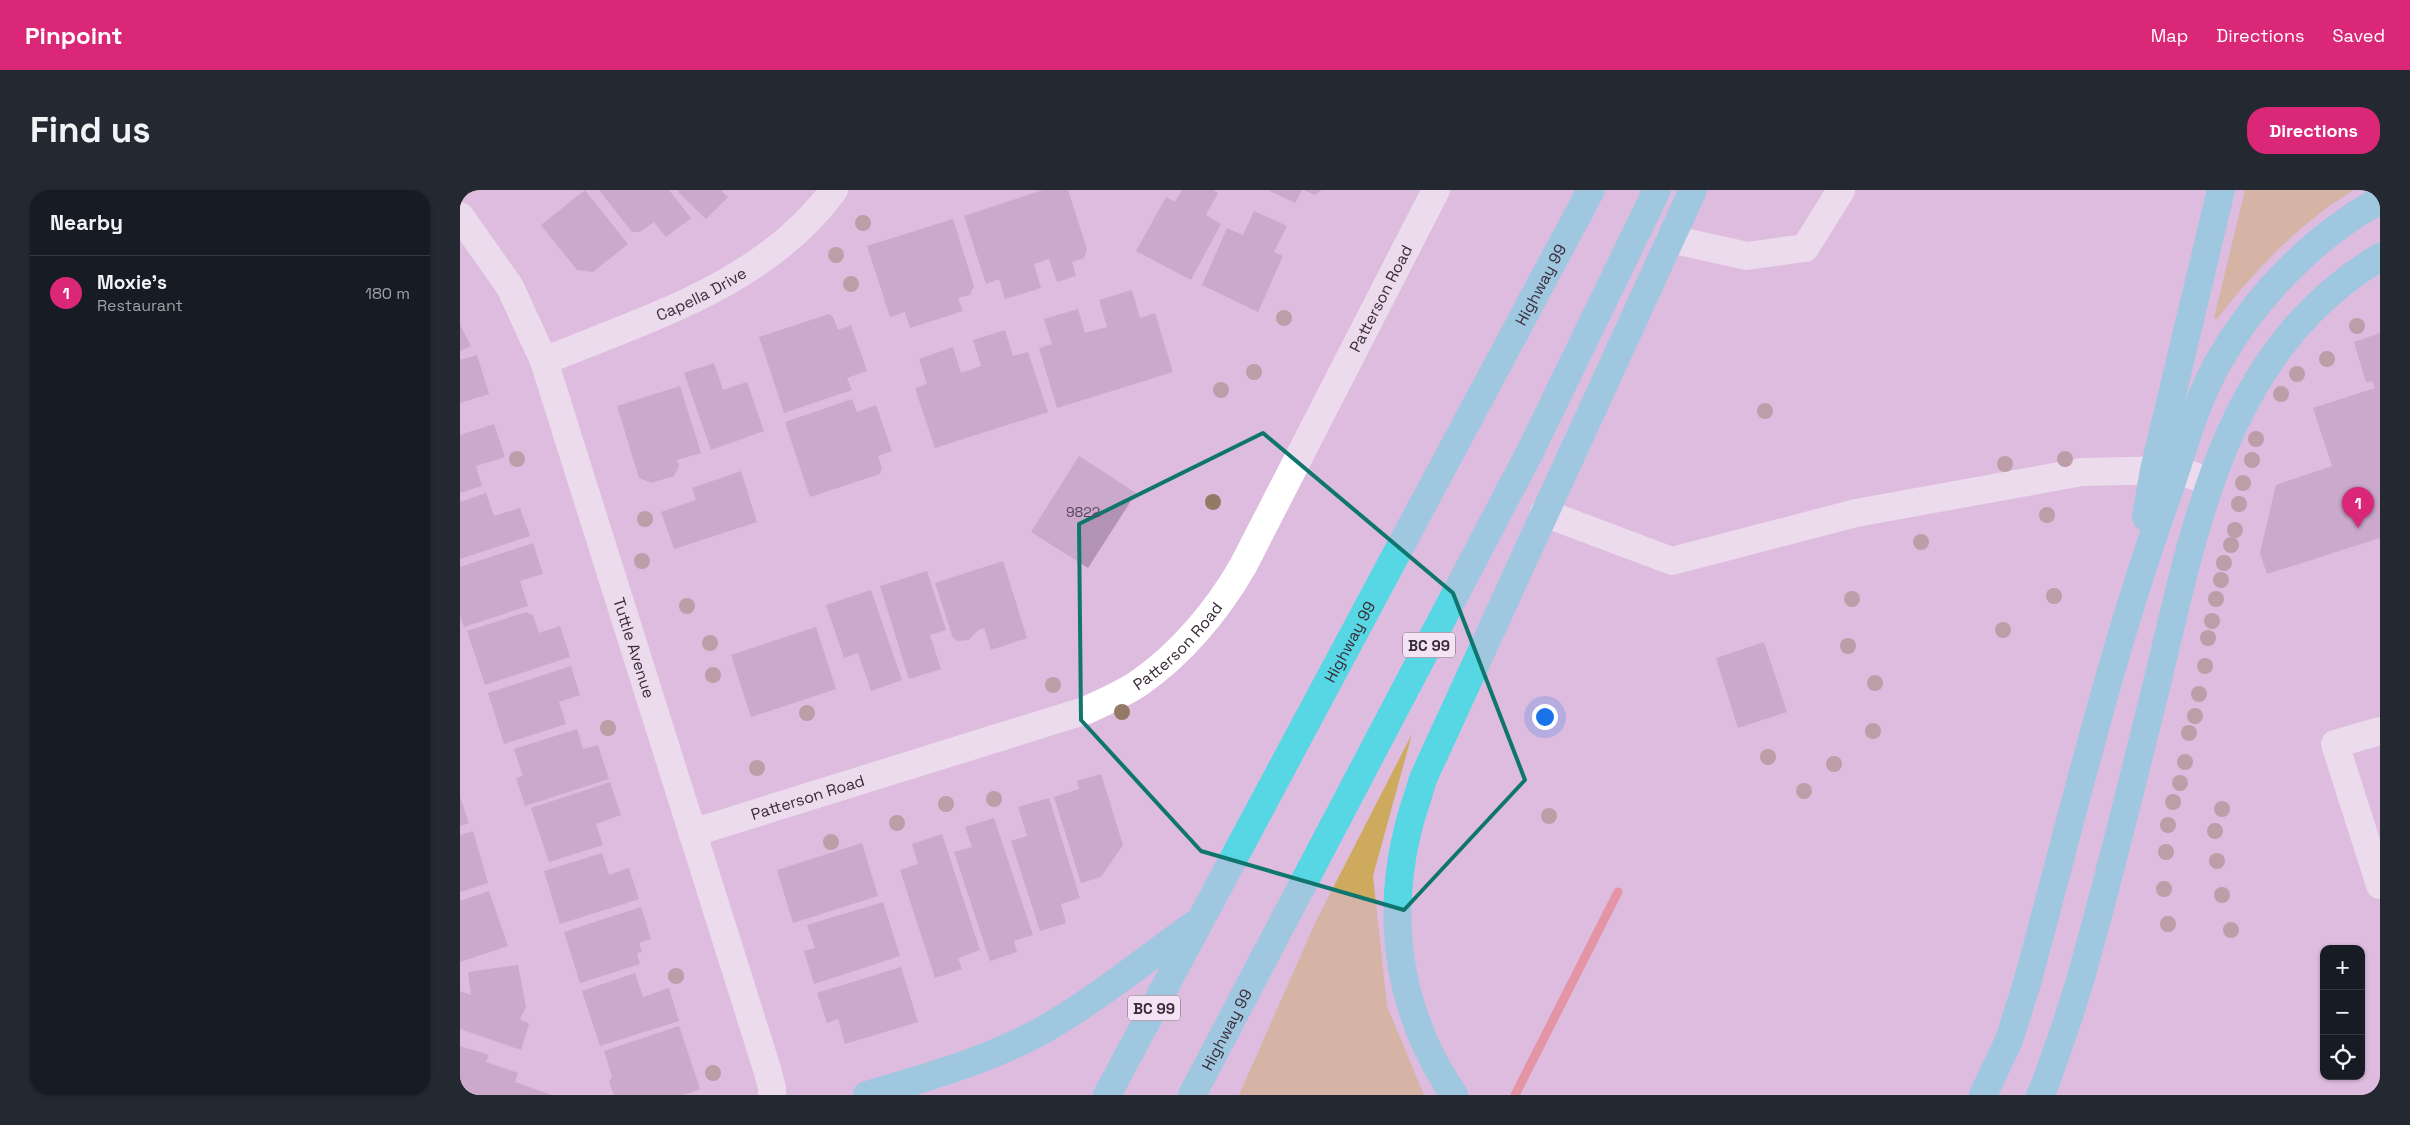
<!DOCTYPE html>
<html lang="en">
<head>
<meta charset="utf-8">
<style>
  body { margin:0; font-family:"Space Grotesk",sans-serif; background:#242831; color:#f1f3f6 }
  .controls { position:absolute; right:15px; bottom:15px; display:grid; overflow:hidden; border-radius:10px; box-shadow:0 1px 4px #0004 }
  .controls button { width:45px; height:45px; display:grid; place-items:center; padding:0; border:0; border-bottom:1px solid #363941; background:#171b24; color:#f1f3f6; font:25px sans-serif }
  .you { position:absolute; left:1084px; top:526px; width:18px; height:18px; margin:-12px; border:4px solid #fff; border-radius:50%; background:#1a73e8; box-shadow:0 0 0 8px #1a73e833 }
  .badge { display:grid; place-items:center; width:32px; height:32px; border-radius:50%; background:#db2777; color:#fff; font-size:16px; font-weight:700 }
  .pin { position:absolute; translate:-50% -41px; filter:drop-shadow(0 1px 2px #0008) }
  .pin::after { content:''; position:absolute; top:26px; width:18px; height:15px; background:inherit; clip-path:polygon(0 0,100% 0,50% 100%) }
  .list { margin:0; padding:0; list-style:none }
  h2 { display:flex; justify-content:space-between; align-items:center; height:65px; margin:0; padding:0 20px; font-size:21px }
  h2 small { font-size:16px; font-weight:400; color:#9ea1a6 }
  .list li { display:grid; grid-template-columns:32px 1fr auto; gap:15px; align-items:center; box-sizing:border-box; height:75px; padding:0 20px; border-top:1px solid #363941 }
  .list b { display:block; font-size:19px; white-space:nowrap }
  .list p { margin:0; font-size:16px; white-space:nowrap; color:#9ea1a6 }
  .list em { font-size:16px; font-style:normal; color:#9ea1a6 }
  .icon { flex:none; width:28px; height:28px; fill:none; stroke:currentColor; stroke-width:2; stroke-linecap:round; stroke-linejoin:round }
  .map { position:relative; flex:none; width:1920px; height:905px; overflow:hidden; border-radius:20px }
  header { display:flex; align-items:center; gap:30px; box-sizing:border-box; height:70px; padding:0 25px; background:#db2777; color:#fff }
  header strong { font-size:24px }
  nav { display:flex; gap:28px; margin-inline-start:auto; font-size:18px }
  .intro { display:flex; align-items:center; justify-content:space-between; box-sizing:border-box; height:120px; padding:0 30px }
  h1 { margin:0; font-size:35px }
  .button { padding:12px 22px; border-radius:20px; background:#db2777; color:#fff; font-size:18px; font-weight:700 }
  main { display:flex; gap:30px; padding:0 30px }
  aside { flex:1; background:#171b24; border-radius:20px; box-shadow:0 1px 4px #0004 }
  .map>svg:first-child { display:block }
  .green { fill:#ceaa5f }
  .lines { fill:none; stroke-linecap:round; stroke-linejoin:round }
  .stream { stroke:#eb6661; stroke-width:9 }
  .building { fill:#b393b5 }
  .minor { stroke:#fff; stroke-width:28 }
  .highway { stroke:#57d6e3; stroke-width:28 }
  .tree { fill:#957967 }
  .marked { fill:none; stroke:#0f766e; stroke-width:4; stroke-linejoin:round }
  .labels { text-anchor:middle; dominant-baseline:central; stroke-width:4; stroke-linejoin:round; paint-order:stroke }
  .number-label { font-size:14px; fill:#584659 }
  .shield { fill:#f4e3f5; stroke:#726472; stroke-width:1 }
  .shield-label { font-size:15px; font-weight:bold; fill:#3a2d3a }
  .street-label { font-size:16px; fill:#3a2d3a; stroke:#f4e3f5 }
</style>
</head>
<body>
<header>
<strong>Pinpoint</strong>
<nav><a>Map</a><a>Directions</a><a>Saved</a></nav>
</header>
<div class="intro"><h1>Find us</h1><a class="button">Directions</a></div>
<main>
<aside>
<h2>Nearby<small></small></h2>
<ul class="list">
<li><span class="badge">1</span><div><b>Moxie's</b><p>Restaurant</p></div><em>180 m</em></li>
</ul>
</aside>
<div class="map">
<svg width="1920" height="905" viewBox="0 0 1920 905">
  <rect width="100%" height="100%" fill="#ddbcdf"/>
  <path class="green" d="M1785 0H1894C1839 33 1796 79 1757 129L1754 128Z
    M952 544 913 686 927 816 964 905H779L856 731Z"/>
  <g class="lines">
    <path class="stream" d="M1055 905 1158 702"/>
  </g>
  <path class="building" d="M125 0 168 54 133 82 117 80 81 35Z
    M139 0H209L231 28 206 47 194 32 180 42H172Z
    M219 0H261L268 7 246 29 218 2Z
    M583 0H608L627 59 624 68 612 72 616 86 597 92 589 69 574 74 581 98 545 109 539 89 526 94 504 26Z
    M722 0H753L758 3 746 25 761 34 731 90 676 61 706 7 715 12Z
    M808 0H842L835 13Z
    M844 0H862L854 5Z
    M794 21 827 36 814 62 823 66 798 122 742 95 767 38 783 45Z
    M493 29 514 96 510 105 498 108 503 121 450 138 445 122 430 127 407 56Z
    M672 100 680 128 695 123 713 182 597 218 579 158 592 154 584 129 618 119 625 143 647 137 639 110Z
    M369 124 373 127 378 140 391 135 407 181 387 188 392 200 324 223 299 147Z
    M0 135 11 156 0 161Z
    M545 140 553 166 568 162 588 222 475 258 455 198 467 194 459 169 493 157 501 183 521 176 513 150Z
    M1920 143V348L1807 384 1800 363 1816 295 1872 276 1853 218 1915 198 1912 191 1906 192 1894 152Z
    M17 165 29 204 0 213V170Z
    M254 173 263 200 287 192 304 241 251 260 224 183Z
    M220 196 241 263 217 270 219 276 214 286 191 293 179 288 157 216Z
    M392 209 397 222 416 215 432 261 418 266 422 279 420 284 350 307 325 232Z
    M34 234 45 267 16 276 22 296 0 303V245Z
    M619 266 676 303 628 378 571 342Z
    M281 281 297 332 214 359 201 322 236 310 232 298Z
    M26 303 34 326 60 318 70 346 0 369V312Z
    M73 353 83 384 60 391 68 416 4 437 0 425V377Z
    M543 371 567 448 531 460 524 438 518 440 509 450 498 451 493 448 475 393Z
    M467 381 486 440 470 445 481 479 449 489 420 396Z
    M411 400 442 490 411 501 398 463 384 468 366 415Z
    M66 422 73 425 79 443 100 436 110 467 25 495 7 441Z
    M356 437 376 499 291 527 271 465Z
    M1304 452 1327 522 1278 538 1256 468Z
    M111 476 120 505 99 512 106 534 44 554 28 503Z
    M117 539 123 559 138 555 149 589 65 616 56 588 63 586 54 559Z
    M641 584 663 655 641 687 621 693 594 607 619 599 617 591Z
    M150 592 161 625 136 634 143 655 89 672 71 618Z
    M0 607 9 633 0 636Z
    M589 608 620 708 601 714 606 733 580 741 551 651 567 646 558 617Z
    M534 628 573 745 554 751 557 762 530 771 494 662 512 657 505 637Z
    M13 641 28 693 0 702V645Z
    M482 644 520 760 498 768 502 779 475 788 440 680 458 674 452 654Z
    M402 653 418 706 333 733 317 680Z
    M142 663 149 685 169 678 179 709 100 734 84 681Z
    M29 701 48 756 0 772V711Z
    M423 712 440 766 354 794 344 761 355 758 347 735Z
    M181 717 191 749 179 753 182 762 177 763 180 774 120 793 104 742Z
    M58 775 66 817 60 829 69 834 61 860 0 839V801L11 805 8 782Z
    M441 777 458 832 385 854 378 829 367 833 357 803Z
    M175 783 183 807 209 798 219 831 140 856 122 801Z
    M219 836 240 899 223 905H154L149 892 152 887 144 861Z
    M0 856 29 865 26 872 58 883 55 892 92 905H0Z"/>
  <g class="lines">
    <g class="minor">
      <path id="s1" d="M0 26 50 97 84 171 307 879 312 898V905"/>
      <path d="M1210 49 1287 66 1345 58 1381 0"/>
      <path id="s2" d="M84 171C188 128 304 95 374 0"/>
      <path d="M1084 323 1212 371 1396 323 1622 282 1716 280 1749 291"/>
      <path d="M1920 541 1875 554 1920 695"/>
      <path id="s3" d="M232 643 627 520C644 512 663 504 679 493 721 464 757 421 783 376L976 0"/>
    </g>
    <g class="highway">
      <path d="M1686 327 1694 280 1761 0"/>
      <path d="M407 905C468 887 530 870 585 839 638 808 686 769 735 734"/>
      <path id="s4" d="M647 905 1131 0"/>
      <path id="s5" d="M732 905 1071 260 1197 0"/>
      <path d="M994 905C941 827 925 736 947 643 951 625 958 607 963 589L1233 0"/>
      <path d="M1523 905 1549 850 1567 793C1611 632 1649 469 1705 312 1722 265 1734 214 1759 171 1797 105 1853 47 1920 10"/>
      <path d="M1580 905C1587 893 1590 879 1595 866 1609 828 1621 790 1631 751 1655 664 1676 577 1698 489 1737 328 1767 159 1920 67"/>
    </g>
  </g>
  <g class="tree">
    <circle cx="403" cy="33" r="8"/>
    <circle cx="376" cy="65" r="8"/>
    <circle cx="391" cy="94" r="8"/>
    <circle cx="824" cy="128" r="8"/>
    <circle cx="1897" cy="136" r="8"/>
    <circle cx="1867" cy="169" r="8"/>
    <circle cx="794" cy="182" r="8"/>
    <circle cx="1837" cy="184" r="8"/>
    <circle cx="761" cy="200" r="8"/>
    <circle cx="1821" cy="204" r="8"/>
    <circle cx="1305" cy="221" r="8"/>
    <circle cx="1796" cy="249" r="8"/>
    <circle cx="57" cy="269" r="8"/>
    <circle cx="1605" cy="269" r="8"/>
    <circle cx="1792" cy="270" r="8"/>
    <circle cx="1545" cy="274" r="8"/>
    <circle cx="1783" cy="293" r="8"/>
    <circle cx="753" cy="312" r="8"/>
    <circle cx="1779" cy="314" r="8"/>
    <circle cx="1587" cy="325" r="8"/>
    <circle cx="185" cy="329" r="8"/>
    <circle cx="1775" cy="340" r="8"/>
    <circle cx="1461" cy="352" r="8"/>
    <circle cx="1771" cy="355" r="8"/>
    <circle cx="182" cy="371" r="8"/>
    <circle cx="1764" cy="373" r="8"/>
    <circle cx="1761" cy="390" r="8"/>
    <circle cx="1594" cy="406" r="8"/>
    <circle cx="1392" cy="409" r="8"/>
    <circle cx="1756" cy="409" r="8"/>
    <circle cx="227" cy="416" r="8"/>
    <circle cx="1752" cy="431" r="8"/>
    <circle cx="1543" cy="440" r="8"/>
    <circle cx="1748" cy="448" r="8"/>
    <circle cx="250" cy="453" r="8"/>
    <circle cx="1388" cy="456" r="8"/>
    <circle cx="1745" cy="476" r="8"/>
    <circle cx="253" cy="485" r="8"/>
    <circle cx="1415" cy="493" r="8"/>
    <circle cx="593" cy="495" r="8"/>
    <circle cx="1739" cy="504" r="8"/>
    <circle cx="662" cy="522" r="8"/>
    <circle cx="347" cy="523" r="8"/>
    <circle cx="1735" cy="526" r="8"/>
    <circle cx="148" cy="538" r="8"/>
    <circle cx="1413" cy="541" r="8"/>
    <circle cx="1729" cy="543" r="8"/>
    <circle cx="1308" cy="567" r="8"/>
    <circle cx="1725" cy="572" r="8"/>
    <circle cx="1374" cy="574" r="8"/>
    <circle cx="297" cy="578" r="8"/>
    <circle cx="1720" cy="593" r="8"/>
    <circle cx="1344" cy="601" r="8"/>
    <circle cx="534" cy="609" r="8"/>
    <circle cx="1713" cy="612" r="8"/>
    <circle cx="486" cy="614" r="8"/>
    <circle cx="1762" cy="619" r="8"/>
    <circle cx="1089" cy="626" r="8"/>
    <circle cx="437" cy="633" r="8"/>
    <circle cx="1708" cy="635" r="8"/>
    <circle cx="1755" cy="641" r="8"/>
    <circle cx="371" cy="652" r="8"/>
    <circle cx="1706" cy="662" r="8"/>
    <circle cx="1757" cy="671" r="8"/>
    <circle cx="1704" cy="699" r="8"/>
    <circle cx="1762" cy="705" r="8"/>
    <circle cx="1708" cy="734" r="8"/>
    <circle cx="1771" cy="740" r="8"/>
    <circle cx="216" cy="786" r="8"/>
    <circle cx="253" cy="883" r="8"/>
  </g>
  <path d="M0 0H1920V905H0ZM803 243 993 403 1065 590 944 720 741 661 621 530 619 334Z" fill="#ddbcdf" fill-opacity=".55" fill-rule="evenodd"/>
  <path class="marked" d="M803 243 993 403 1065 590 944 720 741 661 621 530 619 334Z"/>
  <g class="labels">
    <g class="number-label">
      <text x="623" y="322">9822</text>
    </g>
    <g class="shield">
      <rect x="943" y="442.5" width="52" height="25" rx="4"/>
      <rect x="668" y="805.5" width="52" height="25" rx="4"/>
    </g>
    <g class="shield-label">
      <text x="969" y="455">BC 99</text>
      <text x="694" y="818">BC 99</text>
    </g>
    <g class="street-label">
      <text stroke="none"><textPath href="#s4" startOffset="919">Highway 99</textPath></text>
      <text stroke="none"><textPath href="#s2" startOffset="171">Capella Drive</textPath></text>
      <text stroke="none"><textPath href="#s3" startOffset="931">Patterson Road</textPath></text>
      <text stroke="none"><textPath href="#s4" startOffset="514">Highway 99</textPath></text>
      <text stroke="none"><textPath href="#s3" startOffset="526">Patterson Road</textPath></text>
      <text stroke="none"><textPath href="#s1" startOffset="469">Tuttle Avenue</textPath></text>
      <text stroke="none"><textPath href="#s3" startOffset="121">Patterson Road</textPath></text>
      <text stroke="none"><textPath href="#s5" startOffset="74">Highway 99</textPath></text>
    </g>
  </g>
</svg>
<div class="controls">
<button>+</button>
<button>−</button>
<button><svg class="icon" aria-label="locate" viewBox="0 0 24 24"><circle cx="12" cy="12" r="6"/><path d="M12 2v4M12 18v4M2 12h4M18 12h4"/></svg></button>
</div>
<div class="you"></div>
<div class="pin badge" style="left:1898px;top:338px">1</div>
</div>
</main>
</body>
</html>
